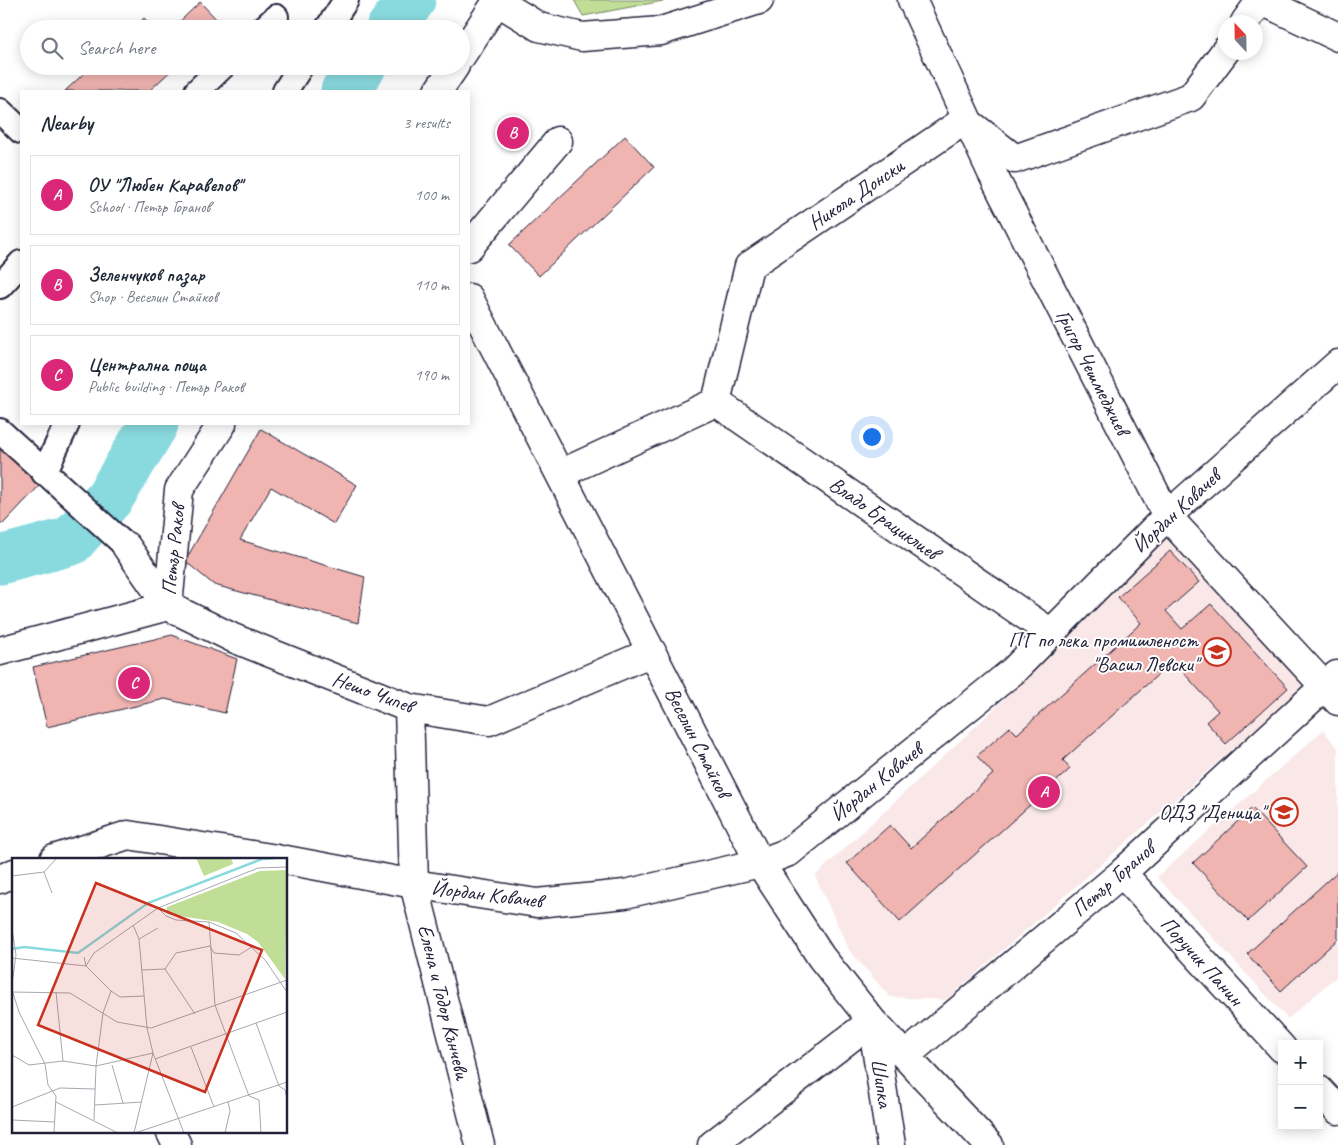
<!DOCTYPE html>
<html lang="en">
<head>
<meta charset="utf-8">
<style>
  body { margin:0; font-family:Caveat,sans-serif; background:#f6f6f7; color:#1f2937 }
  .controls { position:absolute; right:15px; bottom:15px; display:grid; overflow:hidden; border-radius:0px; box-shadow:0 2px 12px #0003 }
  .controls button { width:45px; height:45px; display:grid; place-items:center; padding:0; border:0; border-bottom:1px solid #e0e1e3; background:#fff; color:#1f2937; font:25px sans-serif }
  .compass { position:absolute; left:1218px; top:15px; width:45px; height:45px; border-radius:50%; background:#fff; box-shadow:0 2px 12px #0003; rotate:338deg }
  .you { position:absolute; left:871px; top:436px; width:18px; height:18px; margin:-12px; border:4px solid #fff; border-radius:50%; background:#1a73e8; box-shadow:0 0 0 8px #1a73e833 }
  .badge { display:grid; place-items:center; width:32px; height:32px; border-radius:50%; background:#db2777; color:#fff; font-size:16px; font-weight:700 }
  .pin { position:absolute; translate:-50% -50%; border:2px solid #fff; box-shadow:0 1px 5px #0006 }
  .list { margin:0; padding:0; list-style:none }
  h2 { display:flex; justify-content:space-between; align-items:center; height:65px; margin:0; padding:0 20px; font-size:21px }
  h2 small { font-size:16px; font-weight:400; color:#747a83 }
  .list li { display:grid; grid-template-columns:32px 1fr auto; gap:15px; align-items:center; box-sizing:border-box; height:80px; margin:0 10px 10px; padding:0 10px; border:1px solid #e0e1e3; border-radius:0px }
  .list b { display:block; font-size:19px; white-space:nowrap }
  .list p { margin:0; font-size:16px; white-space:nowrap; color:#747a83 }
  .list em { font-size:16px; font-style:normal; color:#747a83 }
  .icon { flex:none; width:28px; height:28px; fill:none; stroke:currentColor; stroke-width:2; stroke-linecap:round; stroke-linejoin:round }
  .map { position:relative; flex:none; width:1338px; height:1145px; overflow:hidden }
  .search { position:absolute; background:#fff; box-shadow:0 2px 12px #0003; left:20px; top:20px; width:450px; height:55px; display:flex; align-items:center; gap:12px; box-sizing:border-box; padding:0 18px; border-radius:28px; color:#747a83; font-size:19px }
  .panel { position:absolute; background:#fff; box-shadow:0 2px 12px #0003; left:20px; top:90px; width:450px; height:335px; border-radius:0px }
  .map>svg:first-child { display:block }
  .built { fill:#fae8e8 }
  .green { fill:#c0de96; stroke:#718068 }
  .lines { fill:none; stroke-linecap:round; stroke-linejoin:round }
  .river { stroke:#89dadf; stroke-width:49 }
  .building { fill:#f0b4b1; stroke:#22223b }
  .pedestrian-casing { stroke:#22223b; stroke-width:28 }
  .minor-casing { stroke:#22223b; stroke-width:31 }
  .tertiary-casing { stroke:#22223b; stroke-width:31 }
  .pedestrian { stroke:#fff; stroke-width:24 }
  .minor { stroke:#fff; stroke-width:28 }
  .tertiary { stroke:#fff; stroke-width:28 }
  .labels { text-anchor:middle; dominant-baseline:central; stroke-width:4; stroke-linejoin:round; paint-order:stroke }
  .street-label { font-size:21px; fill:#22223b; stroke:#fff }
  .poi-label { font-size:21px; fill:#22223b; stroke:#fff; text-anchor:end }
  .inset-river { fill:none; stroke:#89dadf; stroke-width:2.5 }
  .inset-road { fill:none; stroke:#a7a7b1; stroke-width:1 }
  .view { fill:#c8321e; fill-opacity:0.15; stroke:#c8321e; stroke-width:2.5 }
  .inset-edge { fill:none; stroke:#22223b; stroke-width:2.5 }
</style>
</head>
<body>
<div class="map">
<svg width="1338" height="1145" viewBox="0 0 1338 1145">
  <rect width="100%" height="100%" fill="#fff"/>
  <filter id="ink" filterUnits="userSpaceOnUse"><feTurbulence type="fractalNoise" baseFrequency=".02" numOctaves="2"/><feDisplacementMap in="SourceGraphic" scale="10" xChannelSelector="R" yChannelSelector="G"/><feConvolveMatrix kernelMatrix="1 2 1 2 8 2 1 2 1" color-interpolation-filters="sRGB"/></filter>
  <g filter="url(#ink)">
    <path class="built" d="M1166 536 1306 685 946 1000 890 997 849 950 815 876 994 709Z
      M1323 730 1338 748V975L1288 1019 1157 877Z"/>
    <path class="green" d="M574 0H668L583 16Z"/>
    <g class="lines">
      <path class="river" d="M390 29 411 0
        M345 91 362 66
        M0 560 71 541 110 497 154 424"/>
    </g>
    <path class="building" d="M200 2 221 24 216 29H172Z
      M144 18 155 29H133Z
      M92 66H176L149 91H65Z
      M625 136 654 167 539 276 509 245Z
      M261 429 357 485 334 524 271 487 240 540 365 577 358 623 214 585 185 561Z
      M0 444 41 484 3 524 0 522Z
      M1170 551 1199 582 1166 611 1182 629 1211 604 1288 688 1226 744 1206 722 1218 711 1173 661 1063 760 1070 769 900 922 847 863 890 825 911 848 993 774 977 756 1010 727 1017 734 1141 623 1118 597Z
      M172 635 237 659 225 713 165 699 47 727 33 667Z
      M1252 808 1307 867 1248 921 1193 863Z
      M1338 871V939L1281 991 1247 954Z"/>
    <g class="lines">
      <defs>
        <path id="pedestrian" d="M263 29 276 17
          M327 29 346 0
          M197 91 223 66
          M285 91 301 66
          M0 111 21 131
          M0 286 21 263
          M0 431 126 546
          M44 473 67 424"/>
        <path id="minor" d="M912 0 992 173 1167 516 1338 701
          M1260 0 1338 37
          M497 1 539 27 582 37 661 31 759 0
          M1245 22 1261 0
          M461 56 498 0
          M438 91 455 66
          M469 247 558 141
          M469 298 760 863 821 957 872 1021 989 1145
          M716 402 1051 633
          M560 474 716 402 749 266 965 120 1015 159 1191 97 1226 50
          M126 546 168 606 233 638 409 708 489 721 652 652
          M0 651 168 606 179 490 222 424
          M409 708 414 884 480 1145
          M1122 873 1282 1048
          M905 1056 1122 873 1337 675
          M1319 1090 1338 1110
          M170 1131 177 1145
          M712 1145 872 1021 891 1145"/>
        <path id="tertiary" d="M54 859 128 835 277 859
          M286 860 414 884 537 903 625 894 760 863 789 852 1013 671 1167 516 1338 364
          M0 879 14 873"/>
      </defs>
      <use href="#pedestrian" class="pedestrian-casing"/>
      <use href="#minor" class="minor-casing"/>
      <use href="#tertiary" class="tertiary-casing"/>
      <use href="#pedestrian" class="pedestrian"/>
      <use href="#minor" class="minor"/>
      <use href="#tertiary" class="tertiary"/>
    </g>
  </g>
  <defs>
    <symbol id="school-ring" viewBox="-11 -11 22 22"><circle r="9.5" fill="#fff" stroke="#c8321e" stroke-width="1.5"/><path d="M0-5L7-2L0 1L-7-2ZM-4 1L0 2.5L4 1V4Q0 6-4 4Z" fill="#c8321e"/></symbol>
  </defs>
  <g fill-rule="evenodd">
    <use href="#school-ring" x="1201" y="636" width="32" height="32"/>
    <use href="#school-ring" x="1268" y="796" width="32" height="32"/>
  </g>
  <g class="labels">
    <g class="street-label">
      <text transform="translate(856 194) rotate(-34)">Никола Донски</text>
      <text transform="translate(1093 372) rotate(63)">Григор Чешмеджиев</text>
      <text transform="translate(1176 511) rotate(-43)">Йордан Ковачев</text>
      <text transform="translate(884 518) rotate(35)">Владо Брациклиев</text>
      <text transform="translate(173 550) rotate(-84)">Петър Раков</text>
      <text transform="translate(373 692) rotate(20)">Нешо Чипев</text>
      <text transform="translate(698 742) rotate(63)">Веселин Стайков</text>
      <text transform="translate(876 782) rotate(-39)">Йордан Ковачев</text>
      <text transform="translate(1113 879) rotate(-41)">Петър Горанов</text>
      <text transform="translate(487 894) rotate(7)">Йордан Ковачев</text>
      <text transform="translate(1202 961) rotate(48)">Поручик Панин</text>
      <text transform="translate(444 1002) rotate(76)">Елена и Тодор Кънчеви</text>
      <text transform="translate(882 1083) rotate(81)">Шипка</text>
    </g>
    <g class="poi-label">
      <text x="1198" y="640">ПГ по лека промишленост<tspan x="1198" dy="24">"Васил Левски"</tspan></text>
      <text x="1265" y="812">ОДЗ "Деница"</text>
    </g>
  </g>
  <g transform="translate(12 858)">
    <rect width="275" height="275" fill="#fff"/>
    <path d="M184 0H219L221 6 192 18ZM275 12 273 121 246 84 235 76 206 64 155 56V49L248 13Z" fill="#c0de96"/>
    <path class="inset-river" d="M0 91 12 89 66 95 136 45 250 1 263 0"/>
    <path class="inset-road" d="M32 14 40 35M0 18 32 14 45 0M146 50 154 58 164 62 197 64 224 75 253 102 275 134M197 64 203 147 237 238 247 242 249 275M121 67 127 81M146 70 127 81 135 170 141 195 172 275M0 71 4 97 0 126M72 99 74 108 99 133 108 139 132 138M0 100 74 108 82 95 146 50 246 10 275 9M153 111 183 156M130 112 153 111 164 95 198 88 202 95 227 97 241 88M0 134 58 135 105 164 139 170 275 122M44 134 51 203M1 135 7 154 33 206 36 227 44 238 42 275M244 165 267 228 273 232 275 240M179 189 202 249M0 197 17 207 51 203 84 208 141 195 122 275M143 201 275 154M100 207 111 245M44 244 106 275M83 247 130 244M0 249 48 230 83 231M0 262 43 264M82 262 84 208 91 155 99 133M123 275 275 224M213 275 218 253 216 244"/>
    <path class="view" d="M84 25 250 92 193 234 26 167Z"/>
    <rect width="275" height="275" class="inset-edge"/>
  </g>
</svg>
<div class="controls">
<button>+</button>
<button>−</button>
</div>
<svg class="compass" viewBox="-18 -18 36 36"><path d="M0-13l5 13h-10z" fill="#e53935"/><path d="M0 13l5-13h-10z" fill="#747a83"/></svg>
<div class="you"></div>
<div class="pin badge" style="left:1044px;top:792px">A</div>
<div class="pin badge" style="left:513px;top:133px">B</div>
<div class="pin badge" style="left:134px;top:683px">C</div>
<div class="search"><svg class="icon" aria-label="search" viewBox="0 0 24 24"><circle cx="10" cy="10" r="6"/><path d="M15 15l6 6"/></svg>Search here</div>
<section class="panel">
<h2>Nearby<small>3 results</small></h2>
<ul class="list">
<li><span class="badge">A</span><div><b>ОУ &quot;Любен Каравелов&quot;</b><p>School · Петър Горанов</p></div><em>100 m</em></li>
<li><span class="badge">B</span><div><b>Зеленчуков пазар</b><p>Shop · Веселин Стайков</p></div><em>110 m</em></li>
<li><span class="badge">C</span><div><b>Централна поща</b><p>Public building · Петър Раков</p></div><em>190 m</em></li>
</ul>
</section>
</div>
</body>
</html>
